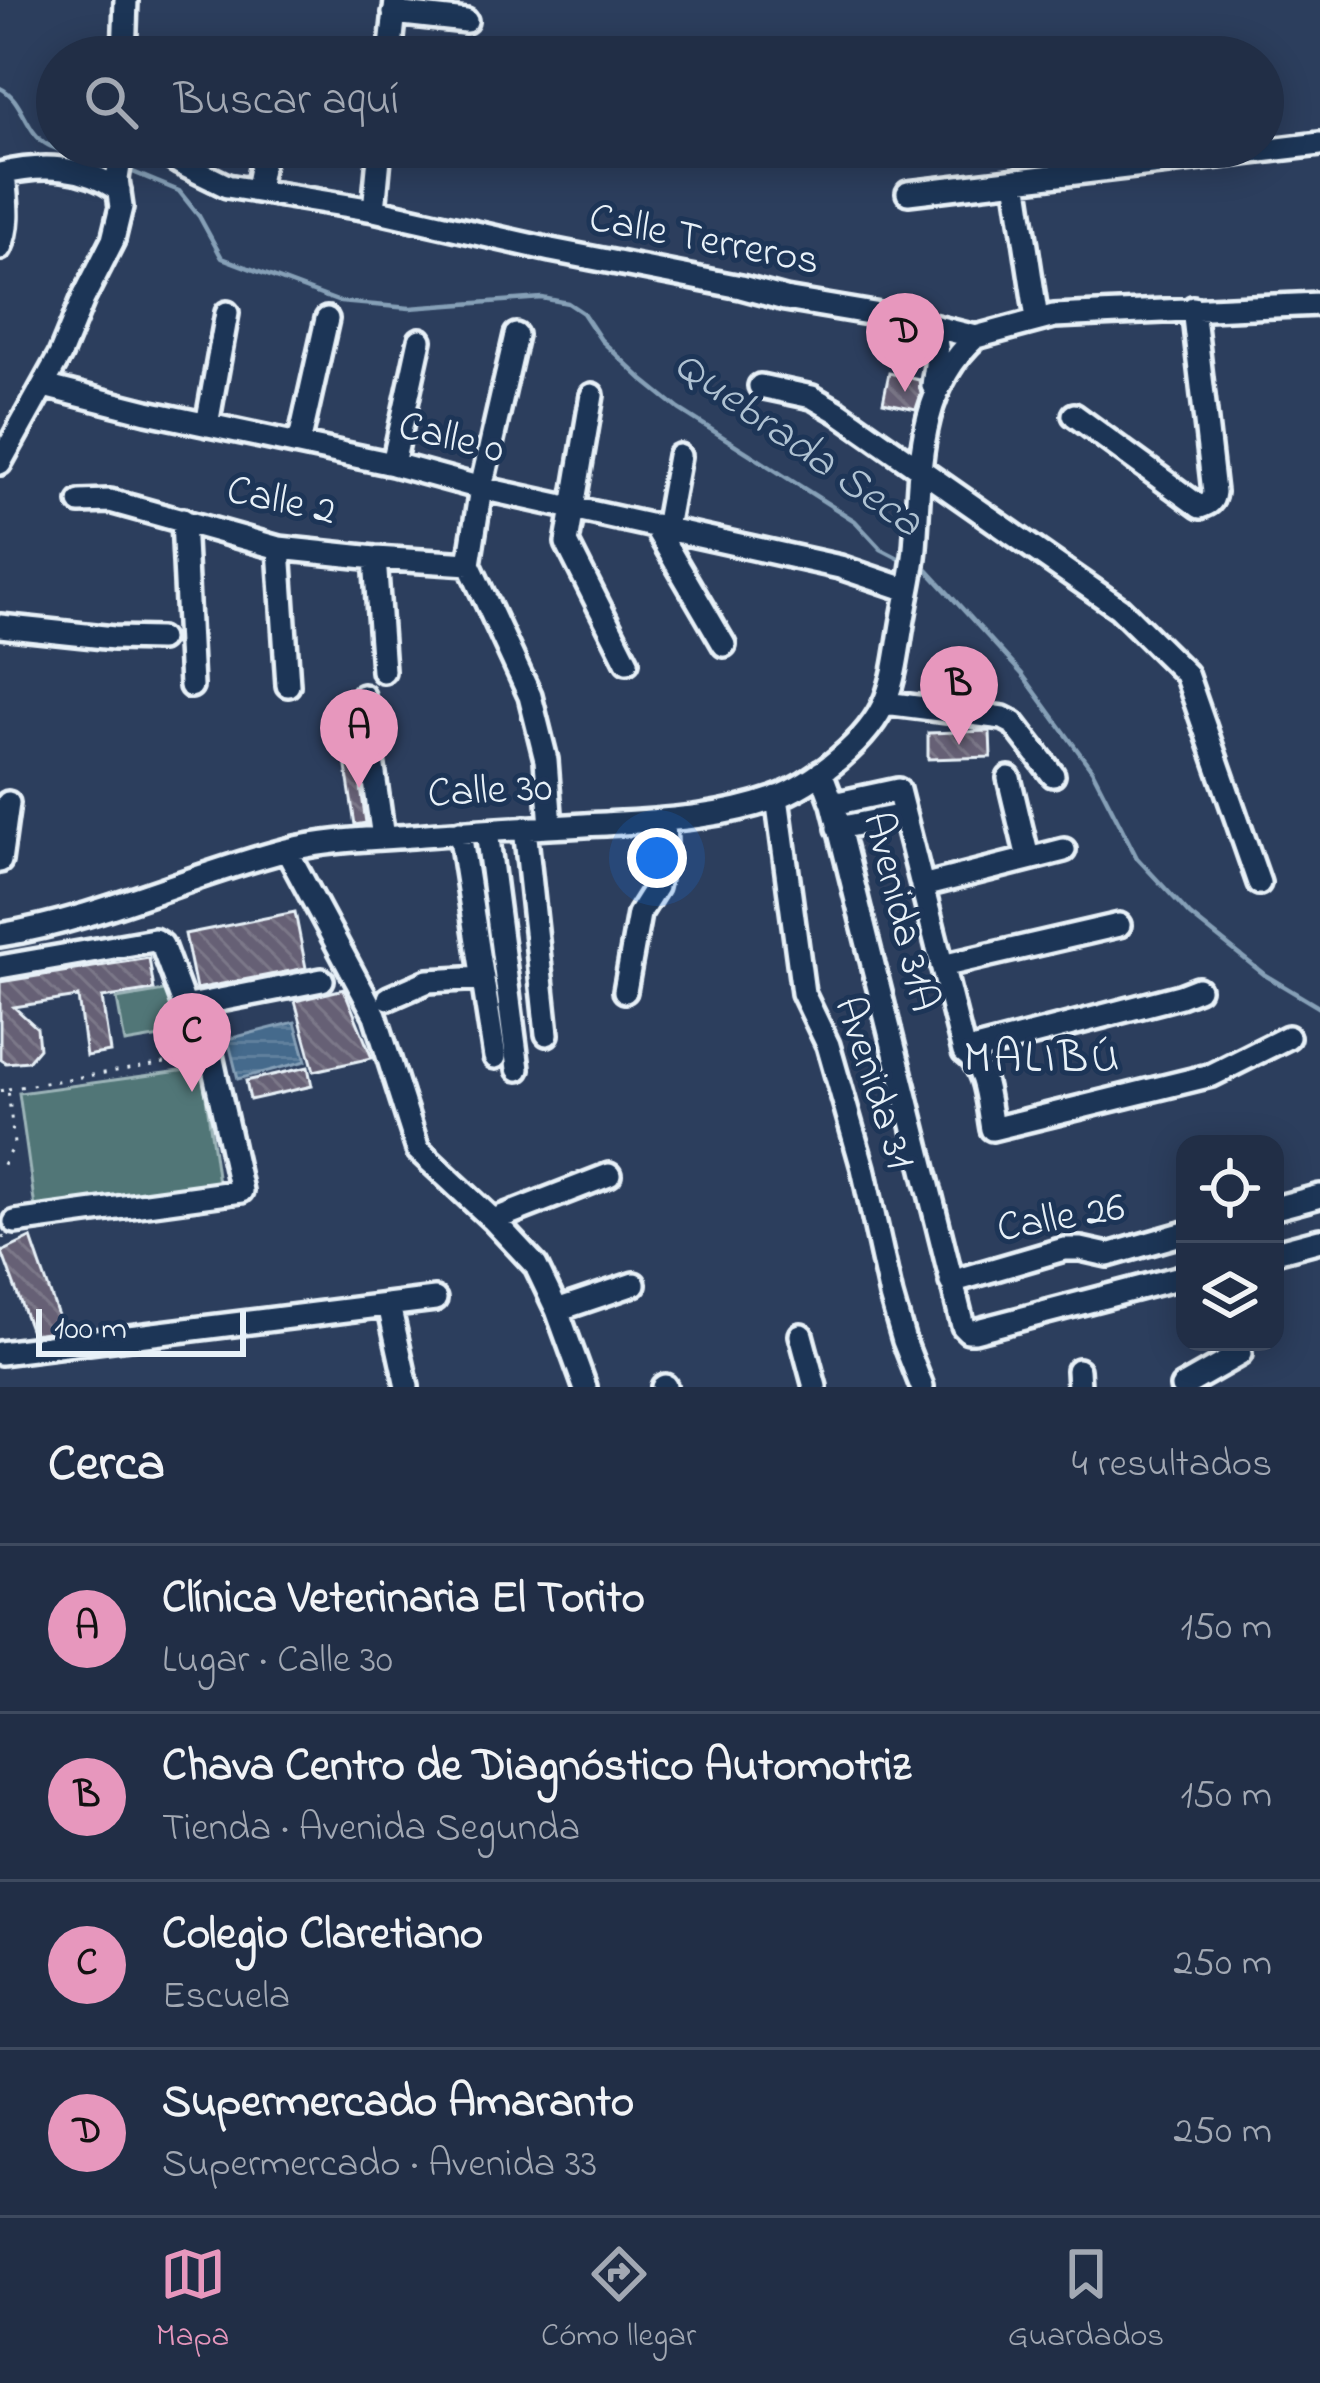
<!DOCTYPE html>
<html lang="es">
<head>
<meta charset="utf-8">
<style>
  body { margin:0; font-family:"Indie Flower",sans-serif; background:#29364d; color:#f1f3f6 }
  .controls { position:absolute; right:36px; bottom:36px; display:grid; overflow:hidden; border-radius:24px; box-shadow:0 6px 30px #0003 }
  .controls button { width:108px; height:108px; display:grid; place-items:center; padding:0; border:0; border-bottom:3px solid #3e4a5f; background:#212e46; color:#f1f3f6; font:60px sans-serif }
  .scale { position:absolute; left:36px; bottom:30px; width:210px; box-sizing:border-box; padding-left:12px; border:6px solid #e8f1f8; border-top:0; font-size:33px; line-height:42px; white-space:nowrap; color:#e8f1f8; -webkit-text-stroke:9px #1d3557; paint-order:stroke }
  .you { position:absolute; left:657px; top:858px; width:42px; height:42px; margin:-30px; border:9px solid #fff; border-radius:50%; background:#1a73e8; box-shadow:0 0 0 18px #1a73e833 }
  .badge { display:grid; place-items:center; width:78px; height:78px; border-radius:50%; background:#e797bd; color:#111; font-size:39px; font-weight:700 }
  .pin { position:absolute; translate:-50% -99px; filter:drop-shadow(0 3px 6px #0008) }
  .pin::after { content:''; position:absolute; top:63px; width:42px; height:36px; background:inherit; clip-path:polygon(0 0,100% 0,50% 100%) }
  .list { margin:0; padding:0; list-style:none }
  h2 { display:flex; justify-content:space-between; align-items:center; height:156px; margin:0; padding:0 48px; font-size:51px }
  h2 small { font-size:39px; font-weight:400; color:#a2a8b3 }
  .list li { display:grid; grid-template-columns:78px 1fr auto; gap:36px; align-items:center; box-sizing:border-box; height:168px; padding:0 48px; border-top:3px solid #3e4a5f }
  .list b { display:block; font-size:45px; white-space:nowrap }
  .list p { margin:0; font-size:39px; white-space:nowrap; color:#a2a8b3 }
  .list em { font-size:39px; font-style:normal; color:#a2a8b3 }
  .icon { flex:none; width:66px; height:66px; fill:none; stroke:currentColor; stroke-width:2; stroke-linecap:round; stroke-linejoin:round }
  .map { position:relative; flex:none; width:1320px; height:1387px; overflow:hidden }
  .search { position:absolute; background:#212e46; box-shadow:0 6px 30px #0003; left:36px; right:36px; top:36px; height:132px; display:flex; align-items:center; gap:30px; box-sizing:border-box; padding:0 42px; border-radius:66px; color:#a2a8b3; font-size:45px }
  .sheet { height:828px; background:#212e46 }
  nav { display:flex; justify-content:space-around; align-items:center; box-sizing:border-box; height:168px; border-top:3px solid #3e4a5f; background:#212e46; font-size:33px; color:#a2a8b3 }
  nav a { display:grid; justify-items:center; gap:6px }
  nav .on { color:#e797bd }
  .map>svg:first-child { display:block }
  .grass { fill:#517677; stroke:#9cb4b8; stroke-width:3 }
  .water { fill:url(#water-rules); stroke:#86a0b7; stroke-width:3 }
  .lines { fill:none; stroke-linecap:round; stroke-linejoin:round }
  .stream { stroke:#86a0b7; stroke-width:4.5 }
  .building { fill:url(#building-back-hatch); stroke:#e8f1f8; stroke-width:3 }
  .minor-casing { stroke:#e8f1f8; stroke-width:30 }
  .path { stroke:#e8f1f8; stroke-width:3; stroke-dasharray:3 9; stroke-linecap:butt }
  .minor { stroke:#1d3557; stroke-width:21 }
  .labels { text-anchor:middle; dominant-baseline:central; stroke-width:10; stroke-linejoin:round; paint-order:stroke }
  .street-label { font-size:42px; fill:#e8f1f8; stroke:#1d3557 }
  .water-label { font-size:45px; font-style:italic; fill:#afc2d2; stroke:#1d3557 }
  .neighbourhood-label { font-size:45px; letter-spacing:3px; fill:#e8f1f8; stroke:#1d3557 }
</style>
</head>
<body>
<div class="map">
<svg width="1320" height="1387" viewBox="0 0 1320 1387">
  <defs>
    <pattern id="water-rules" width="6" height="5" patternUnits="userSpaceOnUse" patternTransform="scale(3)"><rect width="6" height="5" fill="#456a8c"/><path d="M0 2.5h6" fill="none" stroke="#60809d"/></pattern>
    <pattern id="building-back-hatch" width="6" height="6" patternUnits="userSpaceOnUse" patternTransform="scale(3)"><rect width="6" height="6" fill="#666174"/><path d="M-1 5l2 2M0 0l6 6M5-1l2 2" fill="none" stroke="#7c7889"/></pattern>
  </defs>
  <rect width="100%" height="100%" fill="#2c3e5d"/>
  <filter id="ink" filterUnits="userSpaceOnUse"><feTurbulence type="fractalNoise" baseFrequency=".00833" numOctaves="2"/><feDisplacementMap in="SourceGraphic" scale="24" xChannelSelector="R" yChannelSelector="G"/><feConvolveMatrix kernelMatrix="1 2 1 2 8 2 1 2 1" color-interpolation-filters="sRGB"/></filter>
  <g filter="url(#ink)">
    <path class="grass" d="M170 990 178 1034 125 1043 117 999Z
      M202 1068 218 1183 35 1208 19 1093Z"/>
    <path class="water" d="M295 1022 306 1061 238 1079 228 1039Z"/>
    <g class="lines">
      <path class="stream" d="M0 88C23 98 25 133 48 145 64 154 95 157 113 162
        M128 170 179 191 199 216 222 258 340 302 410 308 542 298 568 303 583 313 601 340 643 380 679 409 855 521 881 549 906 562
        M922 568 927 570 1022 674 1092 770 1137 858 1190 915 1265 975 1320 1008"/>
    </g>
    <path class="building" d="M889 373 919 380 921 394 916 409 883 402Z
      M990 731 991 757 928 759V733Z
      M356 752 366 823 355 825 344 754Z
      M295 912 306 968 196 989 185 934Z
      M149 958 154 990 102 998 110 1052 86 1056 78 997 14 1007 37 1028 39 1048 28 1061 6 1063 0 1059V982Z
      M344 989 372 1058 314 1071 295 1001Z
      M308 1067 312 1086 250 1100 246 1081Z
      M31 1238 63 1330 32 1334 2 1252Z"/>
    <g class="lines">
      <defs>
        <path id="minor" d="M394 13 466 21
          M124 57 126 0
          M390 57 396 1
          M155 147 180 163 227 186 374 210 551 250 741 287 785 299 904 319 976 337 1054 316 1320 304
          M0 174C42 164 82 165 119 190
          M1016 180 1037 319
          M257 189 265 147
          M908 193 1320 144
          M374 210 380 147
          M0 248C11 225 6 199 4 173
          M928 325C944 342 935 365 933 386
          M516 335 481 488 469 564 530 696 546 760 551 827
          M44 386 147 412 393 464 481 488 840 567 908 590
          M760 386 812 397 838 412 1119 608 1186 674 1259 883
          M592 395 567 543 627 662
          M1074 415 1200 507C1209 504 1213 502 1214 492L1193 308
          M207 425 227 313
          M299 444 327 319
          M0 463 60 355 83 299 113 240 121 207 117 179 122 147
          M393 464 420 340
          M80 502 110 501 279 548 375 558 469 564
          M183 520 191 686
          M654 525 724 645
          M666 528 679 456
          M279 548 288 685
          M375 558 383 671
          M0 626 114 638 160 639
          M363 696 383 838
          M885 703 1003 718 1013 723 1053 775
          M821 772 833 804 963 1326 968 1331H974L1185 1276
          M1009 778 1028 858
          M777 797 803 993 828 1045 863 1168 891 1296 904 1341 922 1387
          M833 804 898 790 964 1052C987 1068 987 1102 992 1129L1212 1075 1288 1037
          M525 828 547 1034
          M838 828 904 815
          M487 831 518 1069
          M460 832 495 1057
          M287 851 375 1015 418 1150 493 1220 536 1266 557 1310 585 1387
          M0 861 8 803
          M922 886 1064 850
          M0 935C99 919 190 875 287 850 328 840 371 839 413 836 483 830 552 827 621 823 673 820 725 816 773 799 814 784 870 740 886 699 896 674 898 646 903 619 907 595 913 572 915 548 921 473 915 391 976 337
          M942 966 1119 925
          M0 967 154 940 162 945 194 1031 211 1055 241 1191 15 1222
          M625 991 639 914 656 887 665 846 664 820
          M389 998 428 981 483 978
          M184 1007 322 980
          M964 1052 1180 996 1198 989
          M1275 1208 1320 1196
          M493 1220 609 1175
          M1275 1252 1320 1240
          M951 1282 1064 1249H1081L1108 1255 1185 1233
          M389 1305 407 1387
          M557 1310 634 1284
          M801 1335 815 1387
          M0 1353 435 1299
          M1078 1370 1079 1387
          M663 1387 665 1386
          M1182 1387 1240 1354"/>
      </defs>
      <use href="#minor" class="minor-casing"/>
      <path class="path" d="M8 1089 189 1059
        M0 1091 8 1089 14 1144 0 1170
        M3 1236 5 1247"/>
      <use href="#minor" class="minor"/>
    </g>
  </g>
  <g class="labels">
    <g class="street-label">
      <text transform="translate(704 241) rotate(11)">Calle Terreros</text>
      <text transform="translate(451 439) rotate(14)">Calle 0</text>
      <text transform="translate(281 502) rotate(12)">Calle 2</text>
      <text transform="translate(490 792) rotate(-3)">Calle 30</text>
      <text transform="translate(899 912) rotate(76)">Avenida 31A</text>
      <text transform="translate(873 1083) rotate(72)">Avenida 31</text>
      <text transform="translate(1061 1219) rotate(-10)">Calle 26</text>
    </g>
    <g class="water-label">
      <text transform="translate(797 445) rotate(35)">Quebrada Seca</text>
    </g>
    <g class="neighbourhood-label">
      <text x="1043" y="1060">MALIBÚ</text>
    </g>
  </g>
</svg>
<div class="controls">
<button><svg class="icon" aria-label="locate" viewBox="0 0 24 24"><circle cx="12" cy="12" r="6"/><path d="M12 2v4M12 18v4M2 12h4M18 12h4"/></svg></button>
<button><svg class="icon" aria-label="layers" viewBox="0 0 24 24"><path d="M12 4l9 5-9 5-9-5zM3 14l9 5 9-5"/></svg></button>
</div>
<div class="scale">100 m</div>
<div class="you"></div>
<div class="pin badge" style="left:359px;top:788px">A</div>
<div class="pin badge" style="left:959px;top:745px">B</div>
<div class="pin badge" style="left:192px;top:1092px">C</div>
<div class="pin badge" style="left:905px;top:392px">D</div>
<div class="search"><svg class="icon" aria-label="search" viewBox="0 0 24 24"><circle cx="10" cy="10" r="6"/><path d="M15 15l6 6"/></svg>Buscar aquí</div>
</div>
<section class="sheet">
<h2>Cerca<small>4 resultados</small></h2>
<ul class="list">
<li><span class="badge">A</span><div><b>Clínica Veterinaria El Torito</b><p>Lugar · Calle 30</p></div><em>150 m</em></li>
<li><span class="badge">B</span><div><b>Chava Centro de Diagnóstico Automotriz</b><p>Tienda · Avenida Segunda</p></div><em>150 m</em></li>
<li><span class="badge">C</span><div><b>Colegio Claretiano</b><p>Escuela</p></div><em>250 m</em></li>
<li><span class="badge">D</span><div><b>Supermercado Amaranto</b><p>Supermercado · Avenida 33</p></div><em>250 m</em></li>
</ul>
</section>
<nav>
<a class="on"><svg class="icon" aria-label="map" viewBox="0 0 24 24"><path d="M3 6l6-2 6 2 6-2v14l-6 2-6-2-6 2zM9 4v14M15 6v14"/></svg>Mapa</a>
<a><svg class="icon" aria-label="directions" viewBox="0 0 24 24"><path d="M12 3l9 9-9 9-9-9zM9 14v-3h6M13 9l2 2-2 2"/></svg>Cómo llegar</a>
<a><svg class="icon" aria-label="saved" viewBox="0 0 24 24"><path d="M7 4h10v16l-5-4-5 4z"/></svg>Guardados</a>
</nav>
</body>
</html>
